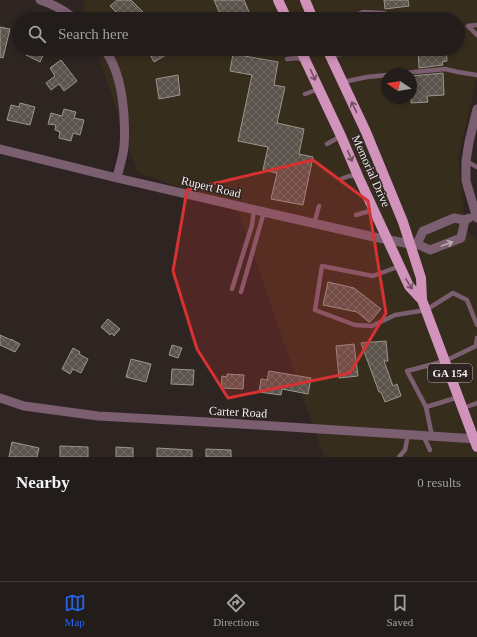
<!DOCTYPE html>
<html lang="en">
<head>
<meta charset="utf-8">
<style>
  body { margin:0; font-family:Georgia,serif; background:#2a2523; color:#f1f3f6 }
  .compass { position:absolute; left:381px; top:68px; width:36px; height:36px; border-radius:50%; background:#221c1a; box-shadow:0 2px 6px #0003; rotate:282deg }
  .list { margin:0; padding:0; list-style:none }
  h2 { display:flex; justify-content:space-between; align-items:center; height:52px; margin:0; padding:0 16px; font-size:17px }
  h2 small { font-size:13px; font-weight:400; color:#a2a1a2 }
  .icon { flex:none; width:22px; height:22px; fill:none; stroke:currentColor; stroke-width:2; stroke-linecap:round; stroke-linejoin:round }
  .map { position:relative; flex:none; width:477px; height:457px; overflow:hidden }
  .search { position:absolute; background:#221c1a; box-shadow:0 2px 6px #0003; left:12px; right:12px; top:12px; height:44px; display:flex; align-items:center; gap:10px; box-sizing:border-box; padding:0 14px; border-radius:22px; color:#a2a1a2; font-size:15px }
  .sheet { height:124px; background:#221c1a }
  nav { display:flex; justify-content:space-around; align-items:center; box-sizing:border-box; height:56px; border-top:1px solid #3f3a39; background:#221c1a; font-size:11px; color:#a2a1a2 }
  nav a { display:grid; justify-items:center; gap:2px }
  nav .on { color:#2563eb }
  .map>svg:first-child { display:block }
  .commercial { fill:#372d1d; fill-rule:evenodd }
  .building { fill:url(#building-cross-hatch); stroke:#9b958c }
  .lines { fill:none; stroke-linecap:round; stroke-linejoin:round }
  .lane { stroke:#7c5e71; stroke-width:4.5 }
  .street { stroke:#7c5e71; stroke-width:9 }
  .primary { stroke:#d193bb; stroke-width:10 }
  .oneway { stroke:#6f515f }
  .oneway2 { stroke:#bdacb4 }
  .marked { fill:#d73232; fill-opacity:0.2; stroke:#d73232; stroke-width:3; stroke-linejoin:round }
  .labels { text-anchor:middle; dominant-baseline:central; stroke-width:3; stroke-linejoin:round; paint-order:stroke }
  .shield { fill:#2e2522; stroke:#b7b0ae; stroke-width:1 }
  .shield-label { font-size:11px; font-weight:bold; fill:#f2ecea }
  .street-label { font-size:12px; fill:#f2ecea; stroke:#2e2522 }
</style>
</head>
<body>
<div class="map">
<svg width="477" height="457" viewBox="0 0 477 457">
  <defs>
    <pattern id="building-cross-hatch" width="8" height="8" patternUnits="userSpaceOnUse"><rect width="8" height="8" fill="#5a544c"/><path d="M0 0l8 8M0 8l8-8" fill="none" stroke="#726d66"/></pattern>
  </defs>
  <rect width="100%" height="100%" fill="#2e2522"/>
  <path class="commercial" d="M85 0H477V78L458 158 466 230 477 240V457H324L237 208 137 172 96 49H458V19H86L83 11ZM387 74H411V98H387Z"/>
  <path class="building" d="M117 0H131L143 12 136 19H123L110 6Z
    M214 0H244L252 19H227L224 12 220 14Z
    M384 0H408L409 6 385 9Z
    M0 27 10 29 3 58 0 57Z
    M28 49H46L40 62 26 55Z
    M147 49H176L154 62Z
    M418 49H446L447 61 442 62 443 65 419 68Z
    M233 54 278 62 274 85 285 87 277 123 304 129 299 154 313 157 303 205 271 199 277 173 263 170 268 147 238 141 252 75 230 71Z
    M61 60 77 81 64 91 59 84 51 90 46 83 55 76 50 68Z
    M443 73 444 95 427 96 428 102 411 103V76Z
    M178 75 180 95 159 99 156 79Z
    M20 103 35 107 30 125 7 120 11 105 19 107Z
    M64 109 76 112 74 118 84 120 80 135 73 133 71 141 59 138 60 132 55 130 56 125 48 124 51 113 62 116Z
    M328 282 354 288 381 309 370 322H369L357 312 323 305Z
    M108 319 120 329 114 336 112 333 110 335 101 327Z
    M0 335 11 340V339L20 344 15 352 0 345Z
    M386 341 388 361H384L393 386 397 384 401 396 385 402 381 392H379L361 343Z
    M354 344 358 376 339 378 336 346Z
    M172 345 182 348 178 358 169 355Z
    M73 348 80 352 79 354 88 359 81 373 73 369 70 374 62 369Z
    M131 359 151 364 146 382 126 377Z
    M172 369 194 370 193 385 171 384Z
    M269 371 311 378 308 394 282 389 281 395 259 392 261 379 267 380Z
    M227 374 244 375 243 389 221 388 222 376 227 377Z
    M12 442 39 448 37 457H9Z
    M60 446 88 447V457H60Z
    M116 447 133 448V457H116Z
    M157 448 192 450V457H157Z
    M206 449 231 450V457H206Z"/>
  <g class="lines">
    <path class="lane" d="M347 19 363 12 383 13 400 18 401 19
      M468 26 477 35
      M468 26 477 25
      M346 49 348 54
      M373 52 376 49
      M330 55 341 54
      M287 59 297 58 305 60
      M394 74 445 69 458 72 477 75
      M343 82 367 77 387 75
      M305 94 319 89
      M327 144 341 136
      M466 161 477 167
      M341 179 349 176H357
      M356 215 373 210
      M314 224 319 206
      M400 266 373 276 322 266 315 310 355 325 372 326 395 315 426 310 453 293 467 300 477 325
      M232 289 252 225 254 210
      M241 292 264 212
      M426 407 459 397
      M463 408 477 403
      M423 435 430 450
      M432 436 426 407 407 371 445 361 476 346 477 338
      M399 457 405 450 408 435"/>
    <path class="street" d="M40 0C53 4 65 11 75 19
      M104 49C123 73 126 118 124 147 123 157 119 168 117 178
      M477 109 469 142 466 161V181L477 218
      M0 149 117 178 264 212 374 237 410 244H417L430 250 461 238 465 220
      M417 244 423 231 426 230 454 218 465 220 469 218
      M0 398 24 406 98 416 226 423 477 439"/>
    <path class="primary" d="M278 0 287 19
      M305 0 313 19
      M300 49 341 136 358 176 409 286 422 300
      M327 49 366 132 403 222 421 278 422 300 477 447"/>
  </g>
  <defs><path id="oneway-shaft" d="M-6 0H5M1.5-3L5.5 0L1.5 3" fill="none" stroke-width="1.6" stroke-linecap="round" stroke-linejoin="round"/></defs>
  <g class="oneway">
    <use href="#oneway-shaft" transform="translate(313 75) rotate(66)"/>
    <use href="#oneway-shaft" transform="translate(354 107) rotate(-115)"/>
    <use href="#oneway-shaft" transform="translate(350 156) rotate(67)"/>
    <use href="#oneway-shaft" transform="translate(409 284) rotate(58)"/>
  </g>
  <use class="oneway2" href="#oneway-shaft" transform="translate(447 244) rotate(-20)"/>
  <path class="marked" d="M313 160 368 201 386 313 350 373 228 398 197 349 173 271 187 190Z"/>
  <g class="labels">
    <rect class="shield" x="428" y="364" width="44" height="18" rx="3"/>
    <g class="shield-label">
      <text x="450" y="373">GA 154</text>
    </g>
    <g class="street-label">
      <text transform="translate(371 171) rotate(66)">Memorial Drive</text>
      <text transform="translate(211 187) rotate(13)">Rupert Road</text>
      <text transform="translate(238 412) rotate(3)">Carter Road</text>
    </g>
  </g>
</svg>
<svg class="compass" viewBox="-18 -18 36 36"><path d="M0-13l5 13h-10z" fill="#e53935"/><path d="M0 13l5-13h-10z" fill="#a2a1a2"/></svg>
<div class="search"><svg class="icon" aria-label="search" viewBox="0 0 24 24"><circle cx="10" cy="10" r="6"/><path d="M15 15l6 6"/></svg>Search here</div>
</div>
<section class="sheet">
<h2>Nearby<small>0 results</small></h2>
<ul class="list">
</ul>
</section>
<nav>
<a class="on"><svg class="icon" aria-label="map" viewBox="0 0 24 24"><path d="M3 6l6-2 6 2 6-2v14l-6 2-6-2-6 2zM9 4v14M15 6v14"/></svg>Map</a>
<a><svg class="icon" aria-label="directions" viewBox="0 0 24 24"><path d="M12 3l9 9-9 9-9-9zM9 14v-3h6M13 9l2 2-2 2"/></svg>Directions</a>
<a><svg class="icon" aria-label="saved" viewBox="0 0 24 24"><path d="M7 4h10v16l-5-4-5 4z"/></svg>Saved</a>
</nav>
</body>
</html>
